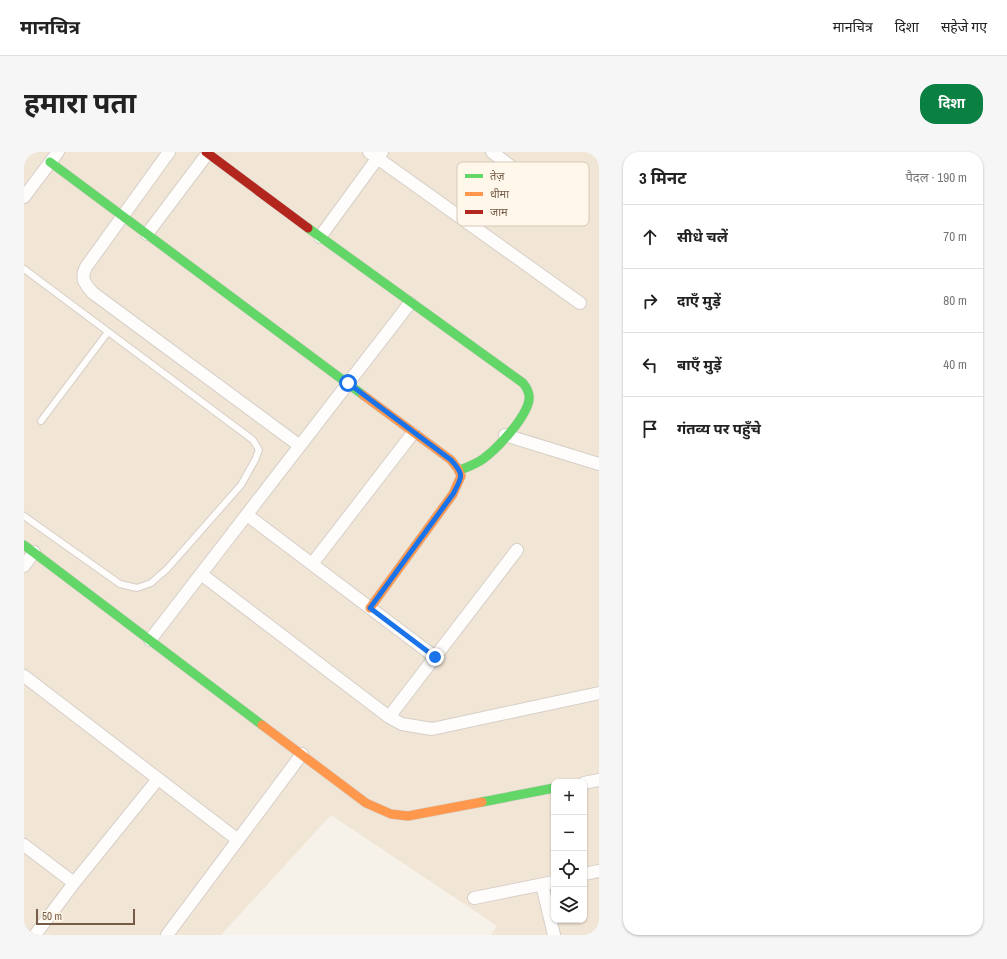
<!DOCTYPE html>
<html lang="hi">
<head>
<meta charset="utf-8">
<style>
  body { margin:0; font-family:"Archivo Narrow","Noto Sans Devanagari",sans-serif; background:#f6f6f6; color:#222 }
  .controls { position:absolute; right:12px; bottom:12px; display:grid; overflow:hidden; border-radius:8px; box-shadow:0 1px 3px #0004 }
  .controls button { width:36px; height:36px; display:grid; place-items:center; padding:0; border:0; border-bottom:1px solid #e0e0e0; background:#fff; color:#222; font:20px sans-serif }
  .scale { position:absolute; left:12px; bottom:10px; width:99px; box-sizing:border-box; padding-left:4px; border:2px solid #765b48; border-top:0; font-size:11px; line-height:14px; white-space:nowrap; color:#765b48; -webkit-text-stroke:3px #fff8ea; paint-order:stroke }
  .stop { position:absolute; width:12px; height:12px; margin:-9px; border:3px solid #1a73e8; border-radius:50%; background:#fff }
  .stop.end { background:#1a73e8; border-color:#fff; box-shadow:0 1px 4px #0008 }
  .list { margin:0; padding:0; list-style:none }
  h2 { display:flex; justify-content:space-between; align-items:center; height:52px; margin:0; padding:0 16px; font-size:17px }
  h2 small { font-size:13px; font-weight:400; color:#767676 }
  .list li { display:grid; grid-template-columns:26px 1fr auto; gap:12px; align-items:center; box-sizing:border-box; height:64px; padding:0 16px; border-top:1px solid #e0e0e0 }
  .list b { display:block; font-size:15px; white-space:nowrap }
  .list em { font-size:13px; font-style:normal; color:#767676 }
  .icon { flex:none; width:22px; height:22px; fill:none; stroke:currentColor; stroke-width:2; stroke-linecap:round; stroke-linejoin:round }
  .map { position:relative; flex:none; width:575px; height:783px; overflow:hidden; border-radius:16px }
  header { display:flex; align-items:center; gap:24px; box-sizing:border-box; height:56px; padding:0 20px; background:#fff; border-bottom:1px solid #e0e0e0 }
  header strong { font-size:19px }
  nav { display:flex; gap:22px; margin-inline-start:auto; font-size:14px }
  .intro { display:flex; align-items:center; justify-content:space-between; box-sizing:border-box; height:96px; padding:0 24px }
  h1 { margin:0; font-size:28px }
  .button { padding:10px 18px; border-radius:16px; background:#0b8043; color:#fff; font-size:14px; font-weight:700 }
  main { display:flex; gap:24px; padding:0 24px }
  aside { flex:1; background:#fff; border-radius:16px; box-shadow:0 1px 3px #0004 }
  .map>svg:first-child { display:block }
  .residential { fill:#f1e5d6; fill-rule:evenodd }
  .lines { fill:none; stroke-linecap:round; stroke-linejoin:round }
  .lane-casing { stroke:#d6cfc7; stroke-width:8 }
  .street-casing { stroke:#d6cfc7; stroke-width:14 }
  .fast-casing { stroke:#d6cec6; stroke-width:10 }
  .slow-casing { stroke:#d6cec6; stroke-width:10 }
  .jam-casing { stroke:#d6cec6; stroke-width:10 }
  .lane { stroke:#fefdfc; stroke-width:6 }
  .street { stroke:#fefdfc; stroke-width:12 }
  .fast { stroke:#63d668; stroke-width:9 }
  .slow { stroke:#ff974d; stroke-width:9 }
  .jam { stroke:#b3261e; stroke-width:9 }
  .route { stroke:#1a73e8; stroke-width:5 }
  .key { fill:#fff8ea; stroke:#d6c9b9; stroke-width:1 }
  .key-label { font-size:11px; fill:#765b48 }
</style>
</head>
<body>
<header>
<strong>मानचित्र</strong>
<nav><a>मानचित्र</a><a>दिशा</a><a>सहेजे गए</a></nav>
</header>
<div class="intro"><h1>हमारा पता</h1><a class="button">दिशा</a></div>
<main>
<div class="map">
<svg width="575" height="783" viewBox="0 0 575 783">
  <rect width="100%" height="100%" fill="#f7f2e9"/>
  <path class="residential" d="M0 0H575V783H467L473 774 307 663 197 783H0ZM530 630H560V768H530Z"/>
  <g class="lines">
    <defs>
      <path id="lane" d="M0 117 229 288 235 298 231 308 217 333 143 417 127 431 113 436 96 432 0 364
        M17 269 84 180"/>
      <path id="street" d="M145 0 62 115C56 127 61 132 69 141L276 294
        M345 0 556 151
        M468 0 527 45
        M0 45 34 0
        M123 82 184 1
        M296 85 358 0
        M481 283 575 312
        M223 363 411 505
        M288 412 389 281
        M0 414 10 400
        M177 422 365 565 378 572 408 577 575 541
        M126 488 386 151
        M0 524 214 688
        M365 565 493 398
        M560 631 575 628
        M0 693 50 731
        M560 722 575 719
        M518 733 530 783
        M450 746 530 730
        M11 783 50 731 134 627
        M143 783 278 602"/>
      <path id="fast" d="M26 10 339 243
        M284 76 499 231C503 236 506 242 505 248 502 266 473 297 459 307 452 312 444 315 436 318
        M0 393 238 573
        M458 650 530 636"/>
      <path id="slow" d="M339 243 427 308 434 317 437 324 429 342 346 456
        M238 573 342 651 367 662 384 664 458 650"/>
      <path id="jam" d="M182 0 284 76"/>
    </defs>
    <use href="#lane" class="lane-casing"/>
    <use href="#street" class="street-casing"/>
    <use href="#fast" class="fast-casing"/>
    <use href="#slow" class="slow-casing"/>
    <use href="#jam" class="jam-casing"/>
    <use href="#lane" class="lane"/>
    <use href="#street" class="street"/>
    <use href="#fast" class="fast"/>
    <use href="#slow" class="slow"/>
    <use href="#jam" class="jam"/>
  </g>
  <g class="lines">
    <path class="route" d="M324 231 427 308C441 323 438 325 429 342L346 456 411 505"/>
  </g>
  <rect x="433" y="10" width="132" height="64" rx="6" class="key"/>
  <rect x="441" y="22" width="18" height="4" fill="#63d668"/>
  <rect x="441" y="40" width="18" height="4" fill="#ff974d"/>
  <rect x="441" y="58" width="18" height="4" fill="#b3261e"/>
  <g class="key-label">
    <text x="466" y="28">तेज़</text>
    <text x="466" y="46">धीमा</text>
    <text x="466" y="64">जाम</text>
  </g>
</svg>
<div class="controls">
<button>+</button>
<button>−</button>
<button><svg class="icon" aria-label="locate" viewBox="0 0 24 24"><circle cx="12" cy="12" r="6"/><path d="M12 2v4M12 18v4M2 12h4M18 12h4"/></svg></button>
<button><svg class="icon" aria-label="layers" viewBox="0 0 24 24"><path d="M12 4l9 5-9 5-9-5zM3 14l9 5 9-5"/></svg></button>
</div>
<div class="scale">50 m</div>
<div class="stop" style="left:324px;top:231px"></div>
<div class="stop end" style="left:411px;top:505px"></div>
</div>
<aside>
<h2>3 मिनट<small>पैदल · 190 m</small></h2>
<ul class="list">
<li><svg class="icon" aria-label="ahead" viewBox="0 0 24 24"><path d="M12 20V5M6 11l6-6 6 6"/></svg><div><b>सीधे चलें</b></div><em>70 m</em></li>
<li><svg class="icon" aria-label="right" viewBox="0 0 24 24"><path d="M7 20v-9h11M14 6l5 5-5 5"/></svg><div><b>दाएँ मुड़ें</b></div><em>80 m</em></li>
<li><svg class="icon" aria-label="left" viewBox="0 0 24 24"><path d="M17 20v-9H6M10 6l-5 5 5 5"/></svg><div><b>बाएँ मुड़ें</b></div><em>40 m</em></li>
<li><svg class="icon" aria-label="arrive" viewBox="0 0 24 24"><path d="M6 21V4h12l-3 4 3 4H6"/></svg><div><b>गंतव्य पर पहुँचे</b></div></li>
</ul>
</aside>
</main>
</body>
</html>
